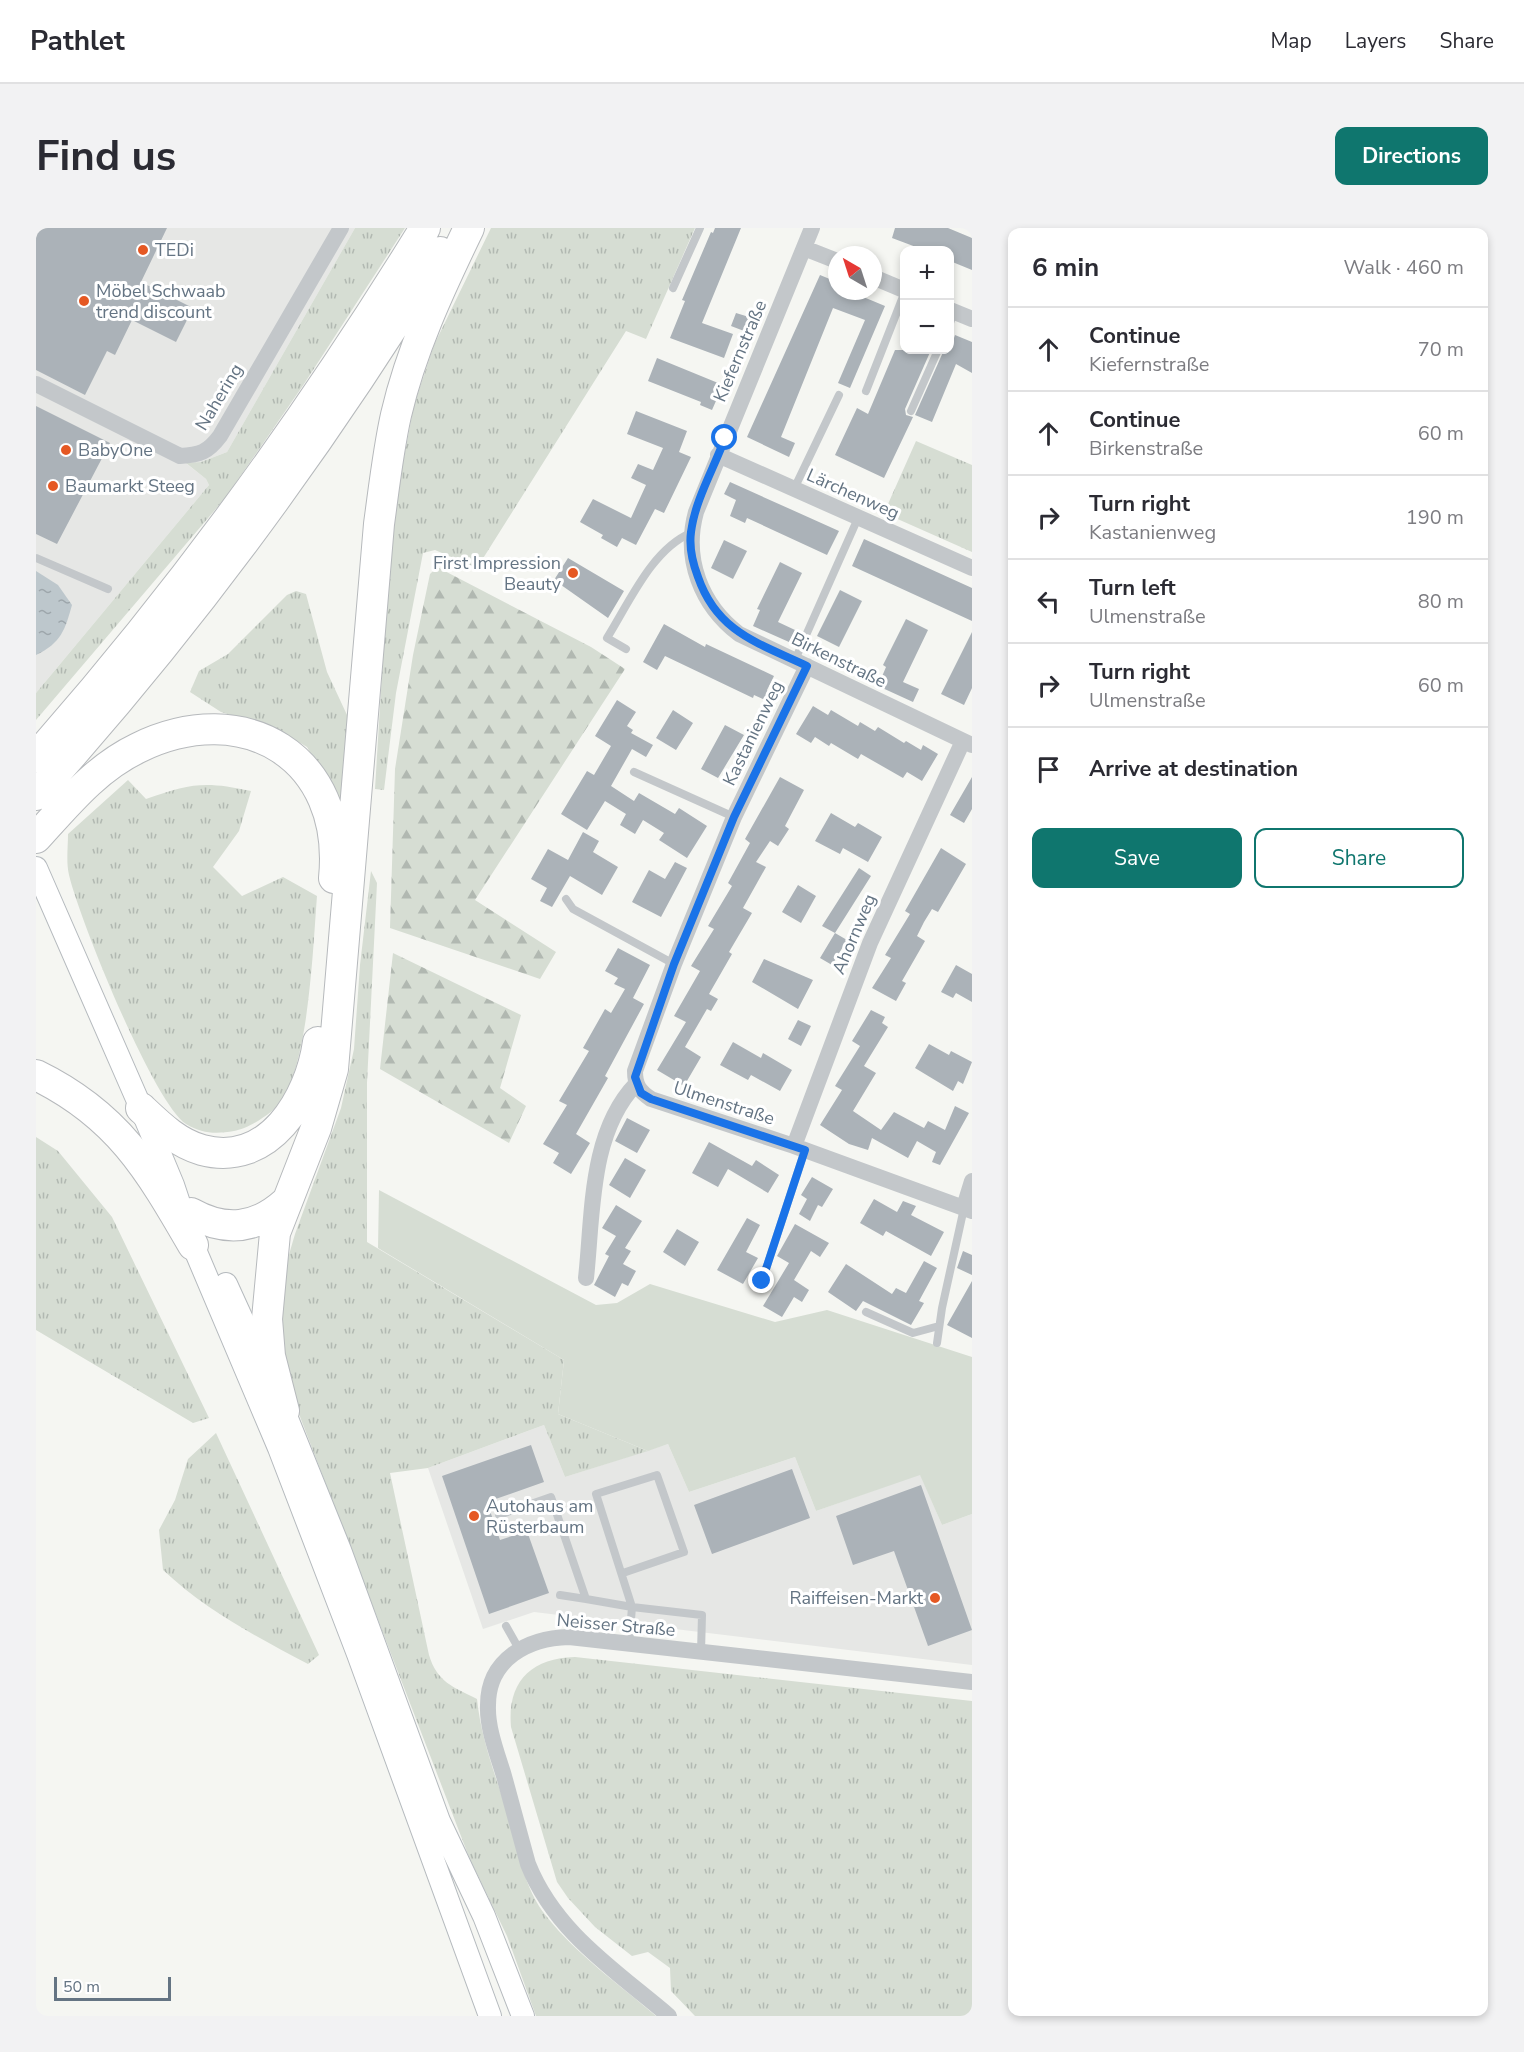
<!DOCTYPE html>
<html lang="en">
<head>
<meta charset="utf-8">
<style>
  body { margin:0; font-family:"Nunito Sans",sans-serif; background:#f2f2f3; color:#2b2b33 }
  .controls { position:absolute; right:18px; top:18px; display:grid; overflow:hidden; border-radius:12px; box-shadow:0 3px 9px #0003 }
  .controls button { width:54px; height:54px; display:grid; place-items:center; padding:0; border:0; border-bottom:2px solid #e1e1e2; background:#fff; color:#2b2b33; font:30px sans-serif }
  .compass { position:absolute; left:792px; top:18px; width:54px; height:54px; border-radius:50%; background:#fff; box-shadow:0 3px 9px #0003; rotate:321deg }
  .scale { position:absolute; left:18px; bottom:15px; width:117px; box-sizing:border-box; padding-left:6px; border:3px solid #647483; border-top:0; font-size:16px; line-height:21px; white-space:nowrap; color:#647483; -webkit-text-stroke:4px #fff; paint-order:stroke }
  .stop { position:absolute; width:18px; height:18px; margin:-14px; border:4px solid #1a73e8; border-radius:50%; background:#fff }
  .stop.end { background:#1a73e8; border-color:#fff; box-shadow:0 2px 6px #0008 }
  .list { margin:0; padding:0; list-style:none }
  h2 { display:flex; justify-content:space-between; align-items:center; height:78px; margin:0; padding:0 24px; font-size:26px }
  h2 small { font-size:20px; font-weight:400; color:#7c7c81 }
  .list li { display:grid; grid-template-columns:39px 1fr auto; gap:18px; align-items:center; box-sizing:border-box; height:84px; padding:0 24px; border-top:2px solid #e1e1e2 }
  .list b { display:block; font-size:22px; white-space:nowrap }
  .list p { margin:0; font-size:20px; white-space:nowrap; color:#7c7c81 }
  .list em { font-size:20px; font-style:normal; color:#7c7c81 }
  .actions { display:flex; gap:12px; padding:18px 24px }
  .actions a { flex:1; padding:14px 0; border:2px solid #0f766e; border-radius:12px; text-align:center; font-size:21px; color:#0f766e }
  .actions .main { background:#0f766e; color:#fff }
  .icon { flex:none; width:33px; height:33px; fill:none; stroke:currentColor; stroke-width:2; stroke-linecap:round; stroke-linejoin:round }
  .map { position:relative; flex:none; width:936px; height:1788px; overflow:hidden; border-radius:12px }
  header { display:flex; align-items:center; gap:36px; box-sizing:border-box; height:84px; padding:0 30px; background:#fff; border-bottom:2px solid #e1e1e2 }
  header strong { font-size:28px }
  nav { display:flex; gap:33px; margin-inline-start:auto; font-size:21px }
  .intro { display:flex; align-items:center; justify-content:space-between; box-sizing:border-box; height:144px; padding:0 36px }
  h1 { margin:0; font-size:42px }
  .button { padding:15px 27px; border-radius:12px; background:#0f766e; color:#fff; font-size:21px; font-weight:700 }
  main { display:flex; gap:36px; padding:0 36px }
  aside { flex:1; background:#fff; border-radius:12px; box-shadow:0 3px 9px #0003 }
  .map>svg:first-child { display:block }
  .built { fill:#e6e7e5 }
  .grass { fill:url(#grass-tufts) }
  .forest { fill:url(#forest-firs) }
  .park { fill:#d6ddd3 }
  .water { fill:url(#water-ripples) }
  .building { fill:#abb2b8 }
  .lines { fill:none; stroke-linecap:round; stroke-linejoin:round }
  .secondary-casing { stroke:#b5babe; stroke-width:24 }
  .highway-casing { stroke:#b6b9bc; stroke-width:32 }
  .lane { stroke:#c3c7ca; stroke-width:8 }
  .street { stroke:#c3c7ca; stroke-width:16 }
  .secondary { stroke:#fff; stroke-width:22 }
  .highway { stroke:#fff; stroke-width:30 }
  .route { stroke:#1a73e8; stroke-width:8 }
  .poi-dot { fill:#e55823; stroke:#fff; stroke-width:2 }
  .labels { text-anchor:middle; dominant-baseline:central; stroke-width:6; stroke-linejoin:round; paint-order:stroke }
  .poi-label { font-size:18px; fill:#647483; stroke:#fff; text-anchor:start }
  .street-label { font-size:18px; fill:#647483; stroke:#fff }
</style>
</head>
<body>
<header>
<strong>Pathlet</strong>
<nav><a>Map</a><a>Layers</a><a>Share</a></nav>
</header>
<div class="intro"><h1>Find us</h1><a class="button">Directions</a></div>
<main>
<div class="map">
<svg width="936" height="1788" viewBox="0 0 936 1788">
  <defs>
    <pattern id="grass-tufts" width="24" height="20" patternUnits="userSpaceOnUse" patternTransform="scale(1.5)"><rect width="24" height="20" fill="#d6ddd3"/><path d="M3 7l-1-3M5 7V3M7 7l1-3M15 17l-1-3M17 17v-4M19 17l1-3" fill="none" stroke="#b1b8b1"/></pattern>
    <pattern id="forest-firs" width="22" height="20" patternUnits="userSpaceOnUse" patternTransform="scale(1.5)"><rect width="22" height="20" fill="#d6ddd3"/><path d="M5 1l3.5 6h-7zM16 11l3.5 6h-7z" fill="#b1b8b1"/></pattern>
    <pattern id="water-ripples" width="26" height="14" patternUnits="userSpaceOnUse" patternTransform="scale(1.5)"><rect width="26" height="14" fill="#bdc7cc"/><path d="M2 4q2-2 4 0t4 0M15 11q2-2 4 0t4 0" fill="none" stroke="#9da6ab"/></pattern>
  </defs>
  <rect width="100%" height="100%" fill="#f5f6f2"/>
  <path class="built" d="M0 0H319L191 224 165 234 151 236 170 251 173 257 0 465Z
    M508 1197 529 1249 632 1216 653 1264 759 1229 780 1283 884 1246 906 1297 936 1286V1437L498 1384 447 1401 392 1240Z"/>
  <path class="grass" d="M319 0H369L268 156 190 269 0 492V465L173 257 170 251 150 235 165 234 191 224Z
    M455 0H659L610 111 590 103 441 340 399 322 387 325 360 465 348 562 339 561 355 297 378 177 398 117Z
    M880 213 936 237V324L848 285Z
    M260 363 270 366 291 444 318 502 311 569 303 577 271 519 241 501 185 484 154 464 163 443 192 426 251 367Z
    M92 552 110 571C154 555 170 553 215 563L203 603 177 639 206 668 247 649 281 668C277 719 273 831 246 872 239 884 212 901 198 903 181 906 166 906 150 896 117 874 43 690 33 647 30 634 32 619 32 606Z
    M335 643 341 655 331 855V1014L528 1132 522 1186 612 1223 529 1249 508 1197 392 1240 354 1245 393 1427C401 1454 417 1459 441 1471 445 1511 460 1549 472 1587 483 1622 487 1660 511 1689 541 1727 584 1757 620 1788H500L471 1708 433 1629 253 1160 243 1117V1061L259 1006 305 880 318 821 324 737Z
    M0 909 22 923 76 989 173 1190 157 1195 0 1102Z
    M180 1205 283 1427 272 1436C219 1408 171 1383 127 1342L123 1302 139 1272 152 1231Z
    M539 1429 936 1473V1788H659L635 1763 634 1740 612 1724 596 1728 559 1699 532 1670 521 1654 475 1499C471 1455 494 1430 539 1429Z"/>
  <path class="forest" d="M401 339 555 419 589 441 439 672 520 724 504 751 354 700 359 541 377 427 394 346Z
    M357 725 485 787 464 860 490 878 473 915 344 841Z"/>
  <path class="park" d="M343 962 560 1077 581 1075 614 1056 739 1094 791 1082 936 1129V1286L906 1297 884 1247 780 1283 759 1229 653 1264 632 1216 612 1223 522 1186 528 1132 342 1020Z"/>
  <path class="water" d="M0 343 22 357 36 377C29 402 25 415 0 427Z"/>
  <path class="building" d="M0 0H131L105 54 157 80 140 114 96 92 79 127 71 123 49 167 0 142Z
    M679 0H705L666 95 697 106 688 130 634 110 649 73 646 72 675 4 677 5Z
    M859 0H912L936 10V42L914 33V22H888L856 10Z
    M784 47 801 54V63H813L849 78 814 160 802 155 829 92 797 80 745 209 759 215 753 229 711 209Z
    M700 85 713 89 708 103 695 98Z
    M919 107 936 114V145L920 136 896 194 879 187 908 122H914Z
    M859 122H895L869 181 870 187 877 189 848 250 799 227 821 180 832 186Z
    M621 130 687 157 676 182 664 177 665 174 612 153Z
    M0 178 74 215 21 316 0 306Z
    M600 183 651 203 643 224 655 229 628 285 619 281 600 317 586 310 581 319 565 310 567 307 544 294 557 271 595 290 610 257 595 250 602 236 617 242 627 220 591 206Z
    M694 254 803 303 791 327 711 290 709 295 694 288 700 272 688 266Z
    M828 311 936 360V393L816 338Z
    M688 312 711 323 697 351 675 340Z
    M532 330 588 363 572 390 518 352Z
    M744 334 766 345 742 394 759 402 753 414 717 398 724 382 721 381Z
    M804 362 826 373 803 419 781 408Z
    M870 391 892 402 867 454 883 461 877 474 842 458 850 439 847 437Z
    M628 396 669 419 670 416 738 448 731 462 736 475 718 467 717 470 629 428 621 442 607 434Z
    M936 404V460L928 477 905 466Z
    M581 472 600 484 591 498 597 502 595 505 617 517 610 529 596 521 575 558 598 573 603 565 639 586 643 580 671 598 651 630 623 612 628 605 607 592 599 606 584 597 590 586 569 573 551 602 525 586 551 543 558 547 575 518 559 508Z
    M777 478 792 487 795 482 822 498 824 494 839 503 842 499 868 515 870 513 885 522 887 517 902 526 886 553 871 544 867 550 825 526 822 531 795 515 793 518 779 509 775 515 760 506Z
    M637 482 657 495 640 522 620 510Z
    M689 497 708 507 682 550 665 541Z
    M744 549 768 562 749 598 753 601 742 618 734 613 720 634 730 639 707 680 716 685 693 724 696 726 673 766 682 771 675 783 671 781 649 819 665 829 648 858 621 842 650 794 638 788 664 743 655 738 678 701 672 698 696 658 692 655 714 615 709 611Z
    M936 549V581L928 595 914 587Z
    M795 585 819 599 822 595 846 609 832 634 807 620 804 626 779 613Z
    M547 604 563 613 557 624 582 639 566 667 534 648 516 679 504 673 511 660 495 651 512 621 532 632Z
    M905 620 930 636 902 684 896 681 888 694 881 708 889 713 866 753 870 755 860 773 836 760 855 730 849 727 874 686 869 683Z
    M639 634 651 640 625 689 596 674 613 642 629 651Z
    M823 640 835 648 799 705 786 698Z
    M762 657 780 668 765 695 746 684Z
    M799 705 811 712 796 737 784 730Z
    M582 720 614 737 597 770 608 776 569 848 572 850 540 906 554 915 535 946 517 935 523 925 507 916 531 877 523 873 553 823 547 820 569 781 575 785 589 761 578 756 582 750 569 743Z
    M728 731 777 752 762 781 716 754Z
    M920 737 936 746V774L920 765 917 770 905 764Z
    M835 782 849 789 846 795 852 799 828 838 840 845 817 883 845 902 858 884 888 900 892 893 909 902 919 878 933 885 904 937 896 934 900 924 881 913 872 930 836 910 832 922 813 916 784 897 806 862 799 858 824 818 816 813Z
    M762 792 775 798 765 818 752 811Z
    M697 814 725 830 727 825 756 842 744 863 715 847 712 852 684 837Z
    M893 816 913 827 915 823 936 834 927 856 922 853 917 863 879 840Z
    M591 890 614 902 601 925 579 913Z
    M673 914 716 938 720 932 743 947 732 965 692 941 682 959 656 945Z
    M589 930 610 942 594 970 573 957Z
    M776 949 797 961 786 979 782 977 774 993 763 986 771 971 765 967Z
    M838 971 861 984 867 973 880 978 875 987 908 1004 895 1028 850 1003 847 1008 824 995Z
    M580 977 606 993 589 1020 595 1023 587 1036 600 1043 592 1058 586 1055 579 1069 558 1057 573 1028 569 1026 580 1008 566 1000Z
    M711 990 724 997 710 1024 722 1030 707 1056 681 1042Z
    M759 996 793 1015 784 1029 775 1023 758 1052 773 1062 766 1074 758 1069 746 1089 727 1078 753 1035 741 1028Z
    M641 1001 663 1014 649 1038 627 1024Z
    M927 1023 936 1027V1047L921 1040Z
    M888 1033 901 1040 883 1073 888 1075 875 1097 827 1073 820 1083 792 1064 810 1036 856 1066 860 1060 870 1065Z
    M936 1053V1110L911 1097Z
    M495 1217 508 1254 451 1274 464 1312 491 1303 513 1365 453 1386 406 1248Z
    M756 1241 774 1290 676 1326 658 1277Z
    M885 1257 936 1402 892 1418 858 1323 817 1337 800 1288Z"/>
  <g class="lines">
    <defs>
      <path id="secondary" d="M0 640 105 880 137 957 157 1017 243 1220 322 1426 454 1788
        M190 1056 248 1183 304 1322 403 1593 448 1688 487 1788"/>
      <path id="highway" d="M0 529C145 365 274 187 389 0
        M0 567C151 400 286 216 404 24
        M0 610C31 576 60 540 102 520 208 468 310 529 298 650
        M0 847C82 887 113 941 157 1017
        M105 880C123 897 141 915 166 922 233 940 274 871 282 814
        M155 985C189 1004 220 1001 249 975
        M248 1183 234 1128 231 1091 239 1005 280 900 297 841 343 296C348 260 352 223 360 187 375 122 404 60 433 0"/>
    </defs>
    <use href="#secondary" class="secondary-casing"/>
    <use href="#highway" class="highway-casing"/>
    <path class="lane" d="M637 60 664 0
      M914 95 918 84
      M830 163 868 66
      M875 183 902 122
      M758 261 803 167
      M0 330 72 361
      M590 421 571 410C593 375 616 321 655 305
      M759 432 822 290
      M598 544 698 589
      M530 671 537 681 638 736
      M726 1053 769 922
      M830 1084 877 1105 903 1098
      M901 1115 906 1080 928 980
      M463 1287 515 1269 550 1371 596 1379 593 1416
      M587 1345 648 1324 621 1247 560 1266 596 1379 666 1387 665 1424
      M524 1367 550 1371
      M470 1398 483 1421"/>
    <path class="street" d="M776 0 660 284C647 331 665 377 703 406L936 517
      M768 20 801 33
      M837 49 868 62
      M914 82 936 91
      M0 156 144 228C164 227 172 224 184 208L305 0
      M682 227 936 340
      M771 438 698 589 638 736 599 843C599 857 603 863 615 871L758 918 936 983
      M758 918 834 715 927 513
      M928 979 936 953
      M550 1050C557 987 553 905 600 856
      M633 1788C579 1742 519 1704 492 1636 484 1607 476 1577 468 1548 461 1525 451 1500 452 1477 452 1431 492 1410 533 1409L936 1454"/>
    <use href="#secondary" class="secondary"/>
    <use href="#highway" class="highway"/>
  </g>
  <g class="lines">
    <path class="route" d="M689 210C678 240 659 272 655 304 653 319 657 336 662 349 681 404 722 415 771 438L698 589 638 736 599 849 605 865 615 871 769 922 726 1053"/>
  </g>
  <g class="poi-dot">
    <circle cx="107" cy="22" r="6"/>
    <circle cx="48" cy="73" r="6"/>
    <circle cx="30" cy="222" r="6"/>
    <circle cx="17" cy="258" r="6"/>
    <circle cx="537" cy="345" r="6"/>
    <circle cx="438" cy="1288" r="6"/>
    <circle cx="899" cy="1370" r="6"/>
  </g>
  <g class="labels">
    <g class="poi-label">
      <text x="119" y="22">TEDi</text>
      <text x="60" y="63">Möbel Schwaab<tspan x="60" dy="21">trend discount</tspan></text>
      <text x="42" y="222">BabyOne</text>
      <text x="29" y="258">Baumarkt Steeg</text>
      <text x="525" y="335" text-anchor="end">First Impression<tspan x="525" dy="21">Beauty</tspan></text>
      <text x="450" y="1278">Autohaus am<tspan x="450" dy="21">Rüsterbaum</tspan></text>
      <text x="887" y="1370" text-anchor="end">Raiffeisen-Markt</text>
    </g>
    <g class="street-label">
      <text transform="translate(704 123) rotate(-67)">Kiefernstraße</text>
      <text transform="translate(183 169) rotate(-59)">Nahering</text>
      <text transform="translate(817 266) rotate(24)">Lärchenweg</text>
      <text transform="translate(803 432) rotate(26)">Birkenstraße</text>
      <text transform="translate(717 505) rotate(-64)">Kastanienweg</text>
      <text transform="translate(818 706) rotate(-67)">Ahornweg</text>
      <text transform="translate(688 875) rotate(18)">Ulmenstraße</text>
      <text transform="translate(580 1397) rotate(5)">Neisser Straße</text>
    </g>
  </g>
</svg>
<div class="controls">
<button>+</button>
<button>−</button>
</div>
<svg class="compass" viewBox="-18 -18 36 36"><path d="M0-13l5 13h-10z" fill="#e53935"/><path d="M0 13l5-13h-10z" fill="#7c7c81"/></svg>
<div class="scale">50 m</div>
<div class="stop" style="left:689px;top:210px"></div>
<div class="stop end" style="left:726px;top:1053px"></div>
</div>
<aside>
<h2>6 min<small>Walk · 460 m</small></h2>
<ul class="list">
<li><svg class="icon" aria-label="ahead" viewBox="0 0 24 24"><path d="M12 20V5M6 11l6-6 6 6"/></svg><div><b>Continue</b><p>Kiefernstraße</p></div><em>70 m</em></li>
<li><svg class="icon" aria-label="ahead" viewBox="0 0 24 24"><path d="M12 20V5M6 11l6-6 6 6"/></svg><div><b>Continue</b><p>Birkenstraße</p></div><em>60 m</em></li>
<li><svg class="icon" aria-label="right" viewBox="0 0 24 24"><path d="M7 20v-9h11M14 6l5 5-5 5"/></svg><div><b>Turn right</b><p>Kastanienweg</p></div><em>190 m</em></li>
<li><svg class="icon" aria-label="left" viewBox="0 0 24 24"><path d="M17 20v-9H6M10 6l-5 5 5 5"/></svg><div><b>Turn left</b><p>Ulmenstraße</p></div><em>80 m</em></li>
<li><svg class="icon" aria-label="right" viewBox="0 0 24 24"><path d="M7 20v-9h11M14 6l5 5-5 5"/></svg><div><b>Turn right</b><p>Ulmenstraße</p></div><em>60 m</em></li>
<li><svg class="icon" aria-label="arrive" viewBox="0 0 24 24"><path d="M6 21V4h12l-3 4 3 4H6"/></svg><div><b>Arrive at destination</b></div></li>
</ul>
<div class="actions"><a class="main">Save</a><a>Share</a></div>
</aside>
</main>
</body>
</html>
